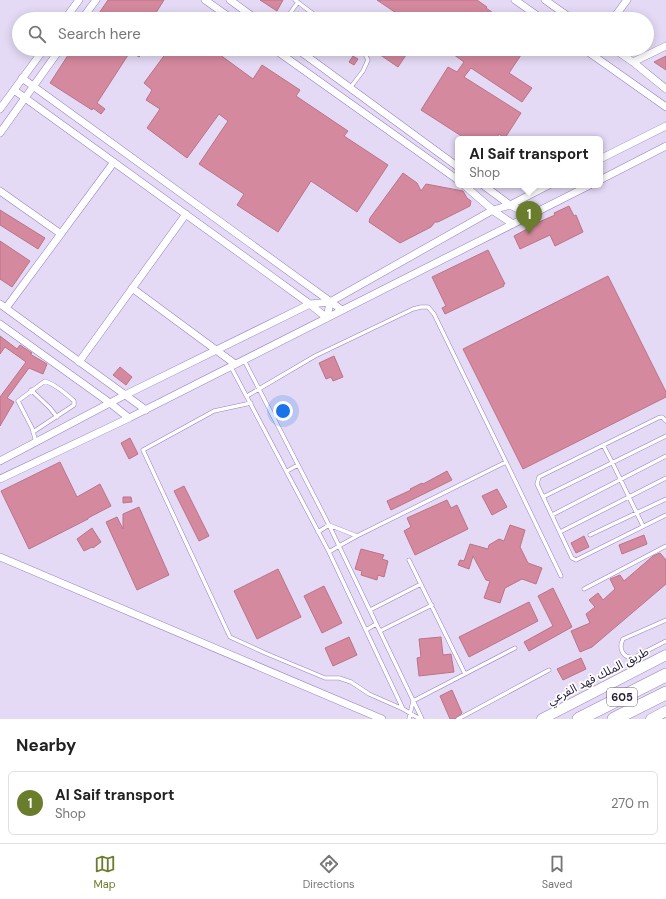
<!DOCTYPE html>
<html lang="en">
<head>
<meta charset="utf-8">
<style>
  body { margin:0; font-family:"DM Sans","Noto Sans Arabic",sans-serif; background:#f2f2f2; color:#222 }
  .you { position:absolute; left:283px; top:411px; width:14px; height:14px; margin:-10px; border:3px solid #fff; border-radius:50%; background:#1a73e8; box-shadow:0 0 0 6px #1a73e833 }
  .badge { display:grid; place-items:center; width:26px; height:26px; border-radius:50%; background:#6a7d2d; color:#fff; font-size:13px; font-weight:700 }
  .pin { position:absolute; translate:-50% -33px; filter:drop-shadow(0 1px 2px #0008) }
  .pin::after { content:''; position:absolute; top:21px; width:14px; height:12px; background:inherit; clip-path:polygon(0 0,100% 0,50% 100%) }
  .popup { position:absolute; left:455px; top:136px; width:148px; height:52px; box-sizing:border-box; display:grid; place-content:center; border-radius:6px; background:#fff; filter:drop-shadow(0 1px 3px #0005); font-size:13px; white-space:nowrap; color:#767676 }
  .popup b { font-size:15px; color:#222 }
  .popup::after { content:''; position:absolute; left:50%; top:100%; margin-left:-8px; border:8px solid transparent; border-top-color:#fff }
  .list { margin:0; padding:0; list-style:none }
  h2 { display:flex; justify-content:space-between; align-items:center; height:52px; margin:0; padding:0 16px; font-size:17px }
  h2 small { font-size:13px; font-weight:400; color:#767676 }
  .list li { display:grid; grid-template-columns:26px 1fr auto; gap:12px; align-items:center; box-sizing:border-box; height:64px; margin:0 8px 8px; padding:0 8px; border:1px solid #e0e0e0; border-radius:6px }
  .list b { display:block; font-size:15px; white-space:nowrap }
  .list p { margin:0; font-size:13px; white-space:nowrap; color:#767676 }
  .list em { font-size:13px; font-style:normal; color:#767676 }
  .icon { flex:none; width:22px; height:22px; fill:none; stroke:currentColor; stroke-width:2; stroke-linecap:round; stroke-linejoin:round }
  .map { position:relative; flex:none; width:666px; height:719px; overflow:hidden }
  .search { position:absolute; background:#fff; box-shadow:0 2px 10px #0003; left:12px; right:12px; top:12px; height:44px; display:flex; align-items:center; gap:10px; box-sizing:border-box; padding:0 14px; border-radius:22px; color:#767676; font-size:15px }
  .sheet { height:124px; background:#fff }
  nav { display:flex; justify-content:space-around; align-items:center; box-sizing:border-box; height:56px; border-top:1px solid #e0e0e0; background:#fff; font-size:11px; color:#767676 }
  nav a { display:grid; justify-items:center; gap:2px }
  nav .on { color:#6a7d2d }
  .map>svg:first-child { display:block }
  .building { fill:#d4899e; stroke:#bc7388 }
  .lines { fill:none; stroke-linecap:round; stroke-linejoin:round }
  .service-casing { stroke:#9981c0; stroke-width:4.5 }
  .minor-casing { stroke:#9981c0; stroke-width:8 }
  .secondary-casing { stroke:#9981c0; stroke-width:11 }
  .motorway-casing { stroke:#9981c0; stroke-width:14 }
  .service { stroke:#fff; stroke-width:3.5 }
  .minor { stroke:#fff; stroke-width:7 }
  .secondary { stroke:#fff; stroke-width:10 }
  .motorway { stroke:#fff; stroke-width:13 }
  .labels { text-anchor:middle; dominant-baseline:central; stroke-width:3.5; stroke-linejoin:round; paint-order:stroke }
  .shield { fill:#fff; stroke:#676072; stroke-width:1 }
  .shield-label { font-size:11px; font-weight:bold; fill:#261c35 }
  .street-label { font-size:12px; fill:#261c35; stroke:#fff }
</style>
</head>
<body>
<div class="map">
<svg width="666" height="719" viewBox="0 0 666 719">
  <rect width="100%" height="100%" fill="#e4daf6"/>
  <path class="building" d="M108 0H164L152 19H95Z
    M260 0H283L277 11Z
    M377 0H477L487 7 486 8 502 19H405Z
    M298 12 309 19H293Z
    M72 49H126L130 52 97 103 105 109 101 114 93 108 92 110 50 83Z
    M127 49H145L139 57Z
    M169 49H212L253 79 262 65 300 90 296 96 348 131 344 136 388 165 357 212 311 181 278 232 237 205 244 194 199 164 228 121 219 114 187 158 147 128 160 109 146 100 152 90 144 83Z
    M382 49H410L398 67 379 54Z
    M446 49H525L509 73 532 88 522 102 471 68 464 77 521 113 505 138 499 134 496 139H466L421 110 448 67 457 72 464 62Z
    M353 56 358 59 354 65 349 62Z
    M666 56V70L654 62Z
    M403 173 417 183 421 191 426 184 463 191 467 198 471 201 470 206 438 222H435L431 227 400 243 369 222 370 218Z
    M569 206 574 216 576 215 583 232 555 246 550 235 520 249 514 236 531 227 530 226 555 215 554 213Z
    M0 210 45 238 38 249 0 225Z
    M0 241 30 261 12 287 0 279Z
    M488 250 505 284H503L504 286 445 314 442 308 446 306 432 277Z
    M608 276 666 392V397L523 469 463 349Z
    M0 336 17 349 20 345 32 353 30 354 47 364 43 374 29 368 7 398 14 402 0 426V397L26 362 5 347 0 354Z
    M334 356 343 377 333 381 331 377 326 379 319 363Z
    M120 367 132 377 126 385 113 375Z
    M130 438 138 454 129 459 121 443Z
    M60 462 77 497 100 484 111 506 88 518V519L29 549 1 491Z
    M447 471 452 480 391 510 387 501 411 490 410 489 422 483 423 484Z
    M184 486 209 536 199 541 174 491Z
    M497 489 507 507 492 515 482 496Z
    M123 497H131L132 502 123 503Z
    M447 500 451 508 457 505 468 529 415 555 404 531 411 527 407 518Z
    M139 507 169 575 137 590 106 522 117 517 123 529V514Z
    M510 525 525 530 520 547 528 563 542 568 536 584 522 579 505 588 500 603 484 598 490 581 486 580 473 556 469 569 458 565 460 560 464 561 470 544 488 549 489 545 499 539 504 541Z
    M92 528 101 542 93 548 92 547 84 551 77 539Z
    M644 535 647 544 622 554 619 545Z
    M584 536 589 547 576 553 571 543Z
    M361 549 384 555 382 559 388 561 384 577 378 575 377 580 361 575 362 571 355 569Z
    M660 553 666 560V584L592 647 580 652 571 631 590 623 586 614 595 607 589 600 598 593 603 600 615 589 610 579 620 575 624 581 653 556Z
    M278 569 301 617 257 639 234 591Z
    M324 586 342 623 322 633 304 596Z
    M553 588 572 627 529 651 524 642 553 626 538 596Z
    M529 602 538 621 469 657 459 637Z
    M349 637 357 655 333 666 325 648Z
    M441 637 443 655 451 654 454 672 419 676 417 658 421 657 419 639Z
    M581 658 586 669 563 680 557 669Z
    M452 690 462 713 455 719H450L440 696Z"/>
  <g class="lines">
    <defs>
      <path id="service" d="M295 0 320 19
        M286 19 298 2
        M350 88 363 71 368 60 365 54 358 49
        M244 360 329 525 357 536 506 462 561 576
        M231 367 329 552 403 709 420 719
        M31 390 50 408 57 417
        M247 396 315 356 413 309 421 307H428L434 314 506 462
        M251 403 214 411 143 450 230 637 265 653 325 678H339L351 682 369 694 403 709
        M666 421 662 417 658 418 539 477 537 484 572 558 576 560 666 515
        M33 432 74 405V401C65 393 56 385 45 381L18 401 32 428 36 442
        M603 445 612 462 643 526
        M287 471 298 465
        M543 497 666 436
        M552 515 666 456
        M318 532 329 525 339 546 329 552
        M560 532 666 478
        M590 535 666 499
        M357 536 339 546 422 719
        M409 560 465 674
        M584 589 666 546
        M370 610 421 584
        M666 620 623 639C618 649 623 659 635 657L666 641
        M366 630 376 624
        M380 631 432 605
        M409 719 413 701 515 648
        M458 719 549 670"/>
      <path id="minor" d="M205 0 232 19
        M230 0 256 19
        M515 0 542 19
        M545 0 572 19
        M65 19 79 0
        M82 19 96 0
        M613 19 627 0
        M274 49 458 180
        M297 49 458 167
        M584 49 666 107
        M614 49 633 62 666 89
        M633 62 666 46
        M22 78 342 310
        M14 90 307 302 327 318 330 302
        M0 109 44 49
        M0 133 60 49
        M600 159 666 126
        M600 180 666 146
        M464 185 495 212 513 224
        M483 185 510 205 530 215
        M0 191 61 234
        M132 288 235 364
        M0 304 146 410
        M6 308 114 162
        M0 324 110 403 129 418
        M79 362 186 214
        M0 461 125 395 310 304 330 302 493 210 510 205 549 185
        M0 479 129 418 590 185
        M0 557 382 719"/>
      <path id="secondary" d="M542 719 666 655
        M651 719 666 711"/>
      <path id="motorway" d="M579 719 666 675
        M614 719 666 693"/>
    </defs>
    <use href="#service" class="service-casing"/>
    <use href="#minor" class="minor-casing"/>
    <use href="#secondary" class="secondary-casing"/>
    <use href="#motorway" class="motorway-casing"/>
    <use href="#service" class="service"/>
    <use href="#minor" class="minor"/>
    <use href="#secondary" class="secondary"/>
    <use href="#motorway" class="motorway"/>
  </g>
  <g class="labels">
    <rect class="shield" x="607" y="688" width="30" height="18" rx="3"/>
    <g class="shield-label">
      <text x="622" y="697">605</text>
    </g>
    <g class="street-label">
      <text transform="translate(598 676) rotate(-27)">طريق الملك فهد الفرعي</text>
    </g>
  </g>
</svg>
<div class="you"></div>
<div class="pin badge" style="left:529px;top:234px">1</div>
<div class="popup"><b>Al Saif transport</b>Shop</div>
<div class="search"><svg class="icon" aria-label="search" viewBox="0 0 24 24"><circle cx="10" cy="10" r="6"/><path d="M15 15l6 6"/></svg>Search here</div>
</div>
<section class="sheet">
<h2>Nearby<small></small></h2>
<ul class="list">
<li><span class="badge">1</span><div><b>Al Saif transport</b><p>Shop</p></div><em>270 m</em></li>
</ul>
</section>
<nav>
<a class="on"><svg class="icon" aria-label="map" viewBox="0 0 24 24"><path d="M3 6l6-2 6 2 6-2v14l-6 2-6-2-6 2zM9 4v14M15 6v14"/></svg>Map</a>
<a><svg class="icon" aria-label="directions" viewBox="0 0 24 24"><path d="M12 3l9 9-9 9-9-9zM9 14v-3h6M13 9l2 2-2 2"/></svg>Directions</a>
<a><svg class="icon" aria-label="saved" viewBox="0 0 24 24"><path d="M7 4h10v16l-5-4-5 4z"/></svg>Saved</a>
</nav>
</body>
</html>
